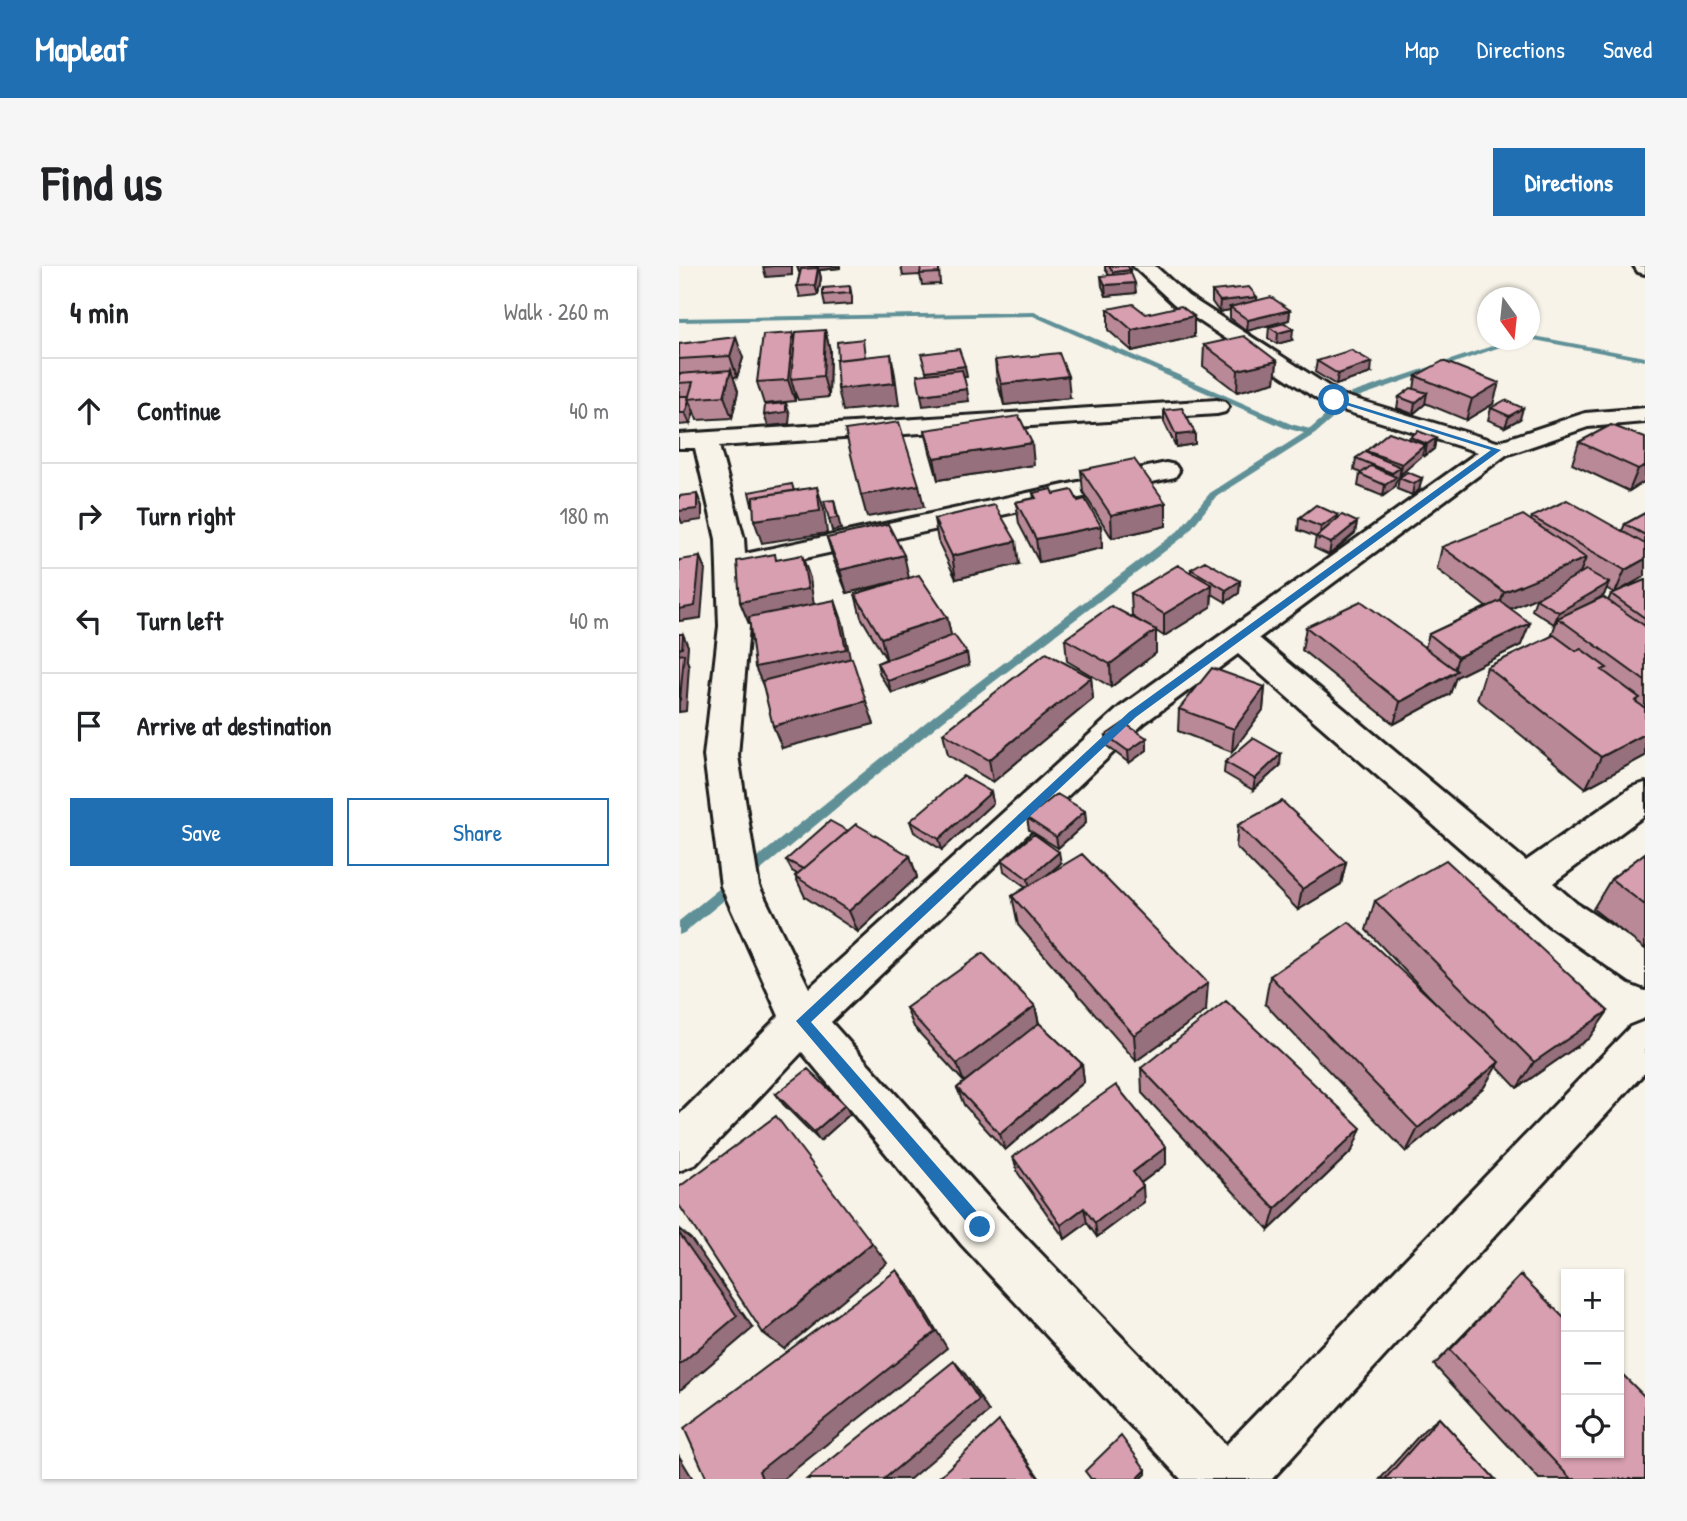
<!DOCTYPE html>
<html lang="en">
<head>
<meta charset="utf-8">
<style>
  body { margin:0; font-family:"Patrick Hand",sans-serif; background:#f6f6f6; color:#202124 }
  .controls { position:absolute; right:21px; bottom:21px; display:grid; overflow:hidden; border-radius:0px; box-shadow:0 2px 5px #0004 }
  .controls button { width:63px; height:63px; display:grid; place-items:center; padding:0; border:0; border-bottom:2px solid #e0e0e0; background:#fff; color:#202124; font:35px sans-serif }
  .compass { position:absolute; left:798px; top:21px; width:63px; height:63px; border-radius:50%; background:#fff; box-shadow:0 2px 5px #0004; rotate:165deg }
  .stop { position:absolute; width:21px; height:21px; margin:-16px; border:5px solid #1f6fb2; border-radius:50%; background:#fff }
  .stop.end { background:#1f6fb2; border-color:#fff; box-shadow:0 2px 7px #0008 }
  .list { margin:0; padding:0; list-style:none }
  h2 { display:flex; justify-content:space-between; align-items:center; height:91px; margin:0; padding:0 28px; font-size:30px }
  h2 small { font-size:23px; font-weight:400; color:#757577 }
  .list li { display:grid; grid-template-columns:46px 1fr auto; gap:21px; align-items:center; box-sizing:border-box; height:105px; padding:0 28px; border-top:2px solid #e0e0e0 }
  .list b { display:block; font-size:26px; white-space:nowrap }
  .list em { font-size:23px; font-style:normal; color:#757577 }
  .actions { display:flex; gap:14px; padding:21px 28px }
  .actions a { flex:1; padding:16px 0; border:2px solid #1f6fb2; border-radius:0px; text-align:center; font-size:24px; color:#1f6fb2 }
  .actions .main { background:#1f6fb2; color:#fff }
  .icon { flex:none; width:38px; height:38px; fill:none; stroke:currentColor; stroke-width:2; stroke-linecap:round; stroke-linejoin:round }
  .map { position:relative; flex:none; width:966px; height:1213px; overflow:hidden; border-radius:0px }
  header { display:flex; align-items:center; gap:42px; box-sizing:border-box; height:98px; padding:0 35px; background:#1f6fb2; color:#fff }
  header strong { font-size:33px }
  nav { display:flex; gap:38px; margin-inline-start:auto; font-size:24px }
  .intro { display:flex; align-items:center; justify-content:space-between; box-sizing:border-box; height:168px; padding:0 42px }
  h1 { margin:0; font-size:49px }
  .button { padding:18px 32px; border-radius:0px; background:#1f6fb2; color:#fff; font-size:24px; font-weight:700 }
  main { display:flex; gap:42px; padding:0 42px }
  aside { flex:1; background:#fff; border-radius:0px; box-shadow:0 2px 5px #0004 }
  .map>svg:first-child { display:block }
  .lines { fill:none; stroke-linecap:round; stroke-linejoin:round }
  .stream { fill:#609097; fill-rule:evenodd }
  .street-casing { stroke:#1c1c1c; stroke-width:6 }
  .street { fill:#f7f3e8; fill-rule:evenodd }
  .wall { fill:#b98997; stroke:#1c1c1c; stroke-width:2; fill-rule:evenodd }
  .shaded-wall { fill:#966f7b; stroke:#1c1c1c; stroke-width:2 }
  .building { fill:#d79fb0; stroke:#1c1c1c; stroke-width:2 }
  .route { fill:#1f6fb2 }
</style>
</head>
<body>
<header>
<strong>Mapleaf</strong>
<nav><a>Map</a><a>Directions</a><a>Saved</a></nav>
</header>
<div class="intro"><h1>Find us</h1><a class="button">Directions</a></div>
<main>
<aside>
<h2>4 min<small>Walk · 260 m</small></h2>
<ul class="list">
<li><svg class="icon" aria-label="ahead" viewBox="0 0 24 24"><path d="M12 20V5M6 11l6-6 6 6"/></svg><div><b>Continue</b></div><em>40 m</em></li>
<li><svg class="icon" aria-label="right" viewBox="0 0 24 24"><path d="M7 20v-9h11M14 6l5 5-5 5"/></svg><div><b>Turn right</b></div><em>180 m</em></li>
<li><svg class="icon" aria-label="left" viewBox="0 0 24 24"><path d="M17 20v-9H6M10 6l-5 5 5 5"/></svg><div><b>Turn left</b></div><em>40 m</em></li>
<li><svg class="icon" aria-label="arrive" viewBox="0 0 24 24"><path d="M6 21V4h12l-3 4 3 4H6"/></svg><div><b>Arrive at destination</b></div></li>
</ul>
<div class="actions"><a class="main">Save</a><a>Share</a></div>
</aside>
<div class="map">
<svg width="966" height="1213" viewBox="0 0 966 1213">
  <rect width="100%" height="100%" fill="#f7f3e8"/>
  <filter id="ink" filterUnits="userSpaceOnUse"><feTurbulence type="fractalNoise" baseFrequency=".0143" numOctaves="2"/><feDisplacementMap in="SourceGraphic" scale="14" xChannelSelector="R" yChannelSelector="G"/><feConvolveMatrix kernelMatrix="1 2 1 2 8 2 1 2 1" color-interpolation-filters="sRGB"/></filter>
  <g filter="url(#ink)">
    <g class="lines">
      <path class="stream" d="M355 46 612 158 631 163 673 127 831 74H841L679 131 636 168 537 231 507 269 265 454 5 667 0 669V655L257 448 499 265 531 227 625 167 606 162 354 50 0 56V52Z
        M850 69 966 91V95L850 73Z"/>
      <defs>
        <path id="street" d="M454 0H476L509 30 663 129 818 176 906 147 966 142V156L909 161 827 189 580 372 847 595 953 521 966 517V549L874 617 897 637 966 682V722L951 716 869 659 559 388 465 457 152 756 319 943 547 1179 951 761 966 755V806L593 1213H502L283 979 123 786 17 898 0 905V849L100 750 42 620 25 490 40 360 37 273 16 182H0V168L538 134 546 136 550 141 546 146 538 148 40 180 65 273 66 288 487 197 496 199 500 205 496 211 487 213 67 305 70 360 59 490 80 620 130 722 441 441 799 186 647 139 495 38Z
          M955 0H966V8L959 6Z"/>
      </defs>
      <use href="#street" class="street-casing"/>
      <use href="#street" class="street"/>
    </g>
    <path class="wall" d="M118 0 161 2 140 4 142 12 139 29 121 31 118 20 121 6H120Z
      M222 0H257V2H260L261 18 243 19 241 9 224 10Z
      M426 0H449L457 27 427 30 423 20 422 10 430 9 426 3Z
      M171 20 173 31V38L146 40 144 29Z
      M533 25 578 31V35L611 44 610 54 568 65 551 52V44L540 46 533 36Z
      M429 43 467 48 515 71 453 85 429 64Z
      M590 61 613 74 598 78 589 72Z
      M146 64 151 84 150 131 119 134 116 127V135L85 138 78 116 114 67 116 74Z
      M0 78 64 92 58 111H54L59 125 53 152 18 154 15 146 11 158 0 159Z
      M525 79 598 95 596 116 558 126 524 100Z
      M316 94 391 132 325 139 318 115Z
      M638 95 692 107 657 119 636 106Z
      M737 110 814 138 787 154 746 137V138L734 148 718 142 720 131 735 123Z
      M812 142 841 153 826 161 809 154Z
      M485 144 516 167V178L497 181 485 156Z
      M932 159 966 215 950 225 893 198 900 176Z
      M246 164 355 199 259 214 251 186Z
      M731 171 757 172 755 183 746 190 743 189 721 209 720 212 717 215 715 222 704 230 679 220 681 208 682 207 675 204 677 192 687 186V185L730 173Z
      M402 204 487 237V260L433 272 404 226Z
      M720 212H743L740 224 733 229 718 223Z
      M354 227 375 228 399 235 422 260 423 282 360 296 340 258 337 236 355 232Z
      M966 247V310L941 324 966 314V490L907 522 798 433 808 401 872 371 877 357 875 358 853 344 857 333 865 328 831 343 842 379 777 411 771 428 715 458 623 384 627 361 746 382 750 368 807 341 758 303 763 281 852 255 853 251 943 265 946 258ZM927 322 935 327 932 328 929 335 909 338 925 329Z
      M659 249 658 253 678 256 676 267 650 289 635 282 637 271 619 264 620 252Z
      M255 253 340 298 277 313 259 275Z
      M148 272 230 312 268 351 272 370 290 399 213 427 201 409 198 397 207 393 182 351 176 328 228 312 168 327 155 295Z
      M512 303 561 315 560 327 547 336 533 328 532 341 485 370 477 365V387L432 421 388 395 386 373 463 357 453 350 452 327 512 306Z
      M412 411 414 433 314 516 269 489 264 467Z
      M586 421 584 444 553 486 499 465 500 443Z
      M427 469 468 472V484L450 497 428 480Z
      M546 496 601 500 574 524 545 507Z
      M312 526 314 537 263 584 235 566 231 555Z
      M406 545 407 557 379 582 350 564 348 552Z
      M559 559 667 596 662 618 619 644 557 581Z
      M169 565 231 590 238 611 179 666 126 631 116 610 118 608 113 605 107 594Z
      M966 587V683L914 643 932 613Z
      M323 594 382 597 371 607 527 745 457 795 339 659 333 630 347 621 325 605Z
      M696 635 929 745 910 772 838 822 817 800 805 821 727 886 586 738 591 710 755 735 687 664Z
      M356 740 360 757 403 798 405 816 326 884 285 839 278 822 285 816 235 761 227 742Z
      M462 802 673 885 590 964 463 827Z
      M97 828 171 848 141 875 104 838Z
      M487 881V898L462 917 465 936 418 971 408 957 386 973 339 907 334 891Z
      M842 1009 966 1213H860L755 1099Z
      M760 1152 816 1213H701L745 1164Z"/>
    <path class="shaded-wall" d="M95 0H113V9L87 11 84 1Z
      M118 0H161V2L140 4 142 12 139 29 136 19 139 4 120 6Z
      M451 4V14L434 16V6Z
      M456 17 457 27 427 30 426 19Z
      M578 31V41H551V44L540 46 541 35Z
      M611 44 610 54 568 65 569 54Z
      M515 50V71L453 85V64Z
      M614 63 613 74 598 78 599 67Z
      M146 64 151 84 150 131 144 110Z
      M114 67 120 87 112 113 116 127V135L109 114Z
      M57 71 64 92 58 111 51 90Z
      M212 88 216 109 220 139 164 145 159 123Z
      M598 95 596 116 558 126 559 104Z
      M693 96 692 107 657 119 659 108Z
      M286 100 288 111 249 116 247 105Z
      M52 104 59 125 53 152 45 130Z
      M389 110 391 132 325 139 322 118Z
      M820 117 814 138 787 154 793 133Z
      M288 123 290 135 244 140 242 129Z
      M748 127 746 138 734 148 736 137Z
      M10 135 15 146 11 158 6 147Z
      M107 137 111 148 110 158 89 160 85 149Z
      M844 142 841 153 826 161 830 150Z
      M516 167V178L497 181V169Z
      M757 172 755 183 746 190 748 178Z
      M353 177 355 199 259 214 255 192Z
      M746 179 743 190 721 209 723 198Z
      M966 199V215L950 225 959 203Z
      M722 201 720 212 717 215 715 222 704 230 706 219 711 215 713 207Z
      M743 212 740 224 733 229 735 218Z
      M240 219 245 241 188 251 182 229Z
      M138 221 145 243 148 267 83 277 75 254Z
      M18 228 23 240V254L3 257 0 250V245Z
      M155 234 162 263 153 265 150 253Z
      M487 237V260L433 272 432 249Z
      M659 249 657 260 640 273 642 261Z
      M678 256 676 267 650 289 652 277Z
      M422 260 423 282 360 296 357 273Z
      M337 275 340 298 277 313 273 290Z
      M123 289 131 312 136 346 70 358 61 336Z
      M225 289 230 312 168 327 161 304Z
      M21 291 26 303 22 352 0 355V343Z
      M907 292 898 314 817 349 825 326Z
      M966 293V310L936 327 946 304Z
      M561 315 560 327 547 336V324Z
      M930 317 925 329 882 354 879 352 877 357 875 358 880 346Z
      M533 319 532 341 485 370V348Z
      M156 334 164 357 174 406 86 424 76 401Z
      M268 351 273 373 208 395 202 372Z
      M851 357 842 379 777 411 771 428 715 458 721 436 774 408 779 391Z
      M477 364V387L432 421 431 398Z
      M4 368 9 380 8 394 10 400 7 445 0 446V383Z
      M288 387 290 399 213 427 209 415Z
      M412 411 414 433 314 516 310 494Z
      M586 421 584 444 553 486 555 463Z
      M187 435 195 458 103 482 94 460Z
      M966 468V490L907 522 922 491Z
      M468 472V484L450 497 449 485Z
      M602 488 601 500 574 524 576 513Z
      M312 526 314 537 263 584 260 573Z
      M406 545 407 557 379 582 377 571Z
      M380 586 382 597 351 624 349 613Z
      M231 590 238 611 179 666 170 645Z
      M667 596 662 618 619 644 623 623Z
      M529 717 527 745 457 795 455 769Z
      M356 740 360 759 285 816 278 798Z
      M929 745 910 772 838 822 855 796Z
      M820 796 805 821 727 886 739 862Z
      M403 798 405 816 326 884 321 868Z
      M166 839 171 848 141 875 135 866Z
      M682 862 673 885 590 964 596 943Z
      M487 881V898L455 922 454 906Z
      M464 920 465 936 418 971 416 957Z
      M405 942 408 957 386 973 382 959Z
      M0 963 12 973 74 1062 0 1125Z
      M193 977 208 997 105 1083 84 1067Z
      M218 1004 232 1022 268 1082 104 1213H83L80 1205Z
      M275 1095 287 1109 310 1146 231 1213H205Z
      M320 1155 329 1167 361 1213H360Z
      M0 1190 14 1213H0Z
      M467 1204V1208L462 1213H458Z"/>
    <path class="building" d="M430 0H449L451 4 434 6Z
      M139 2 136 19 118 20 122 3Z
      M242 2H260V7L241 8Z
      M452 7 456 17 426 19 422 10Z
      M171 20V27L144 29V22Z
      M570 21 578 31 541 35 533 25Z
      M592 31 611 44 569 54 551 41Z
      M454 38 467 48 502 40 515 50 453 64 429 43Z
      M606 57 614 63 599 67 590 61Z
      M146 64 144 110 112 113 117 66Z
      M114 67 109 114 78 116 84 69Z
      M565 70 598 95 559 104 525 79Z
      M57 71 51 90 0 93V78Z
      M184 73 186 91 159 94 158 76Z
      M280 83 286 100 247 105 242 88Z
      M672 84 693 96 659 108 638 95Z
      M380 87 389 110 322 118 316 94Z
      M212 88 215 117 159 123 157 94Z
      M764 95 820 117 793 133 737 110Z
      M52 104 45 130 9 133 14 116 0 117V108Z
      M283 104 288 123 242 129 238 109Z
      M732 122 748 127 736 137 720 131Z
      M0 130H10L9 133 10 135 6 147H0Z
      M826 134 844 142 830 150 812 142Z
      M107 137V146L85 149 86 139Z
      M503 142 516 167 497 169 485 144Z
      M340 150 353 177 255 192 246 164Z
      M220 156 240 219 182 229 166 164Z
      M932 159 966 172V199L959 203 900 176Z
      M739 165 757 172 748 178 731 171Z
      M710 166 746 179 723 198 687 185Z
      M686 186 722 201 713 207 677 192Z
      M455 193 487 237 432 249 402 204Z
      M692 200 717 211 706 219 681 208Z
      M728 206 743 212 735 218 720 212Z
      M113 218 115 225 74 231V238L73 239 70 226Z
      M138 221 141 245 75 254 74 231Z
      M373 223 375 228 393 224 399 235 406 233 422 260 357 273 337 236 357 232 354 227Z
      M18 228V243L0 245V230Z
      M155 234 158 252 150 253 145 235Z
      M888 234 966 278V293L946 304 853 251Z
      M316 239 337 275 273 290 255 253Z
      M637 239 659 249 642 261 620 252Z
      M966 247V269L946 258Z
      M663 249 678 256 652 277 637 271Z
      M844 249 907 292 825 326 763 281Z
      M209 258 225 289 161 304 148 272Z
      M96 288 97 294 123 289 129 323 61 336 58 295Z
      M21 291 16 340 0 343V294Z
      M526 295 561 315 547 324 512 303Z
      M499 299 533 319 485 348 452 327Z
      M907 304 930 317 880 346 857 333Z
      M240 309 268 351 202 372 176 328Z
      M966 314V352L932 328Z
      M924 331 966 360V415L879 352Z
      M156 334 167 383 76 401 70 351Z
      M682 335 778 405 721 436 627 361Z
      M821 335 851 357 779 391 750 368Z
      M432 340 477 364 431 398 386 373Z
      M0 368H4L3 382 0 383Z
      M275 369 288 387 209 415 198 397Z
      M875 369 897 385 902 383 928 402 923 404 961 432 956 435 966 442V468L922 491 808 401Z
      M367 387 412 411 310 494 264 467Z
      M5 388 1 434H0V389Z
      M173 392 187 435 94 460 83 415Z
      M533 402 586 421 555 463 500 443Z
      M445 457 468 472 449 485 427 469Z
      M574 472 602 488 576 513 546 496Z
      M284 510 312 526 260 573 231 555Z
      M378 528 406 545 377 571 348 552Z
      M603 535 667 596 623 623 559 559Z
      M151 555 169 565 124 603 107 594Z
      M177 558 231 590 170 645 116 610Z
      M355 568 380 586 349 613 323 594Z
      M966 587V639L932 613Z
      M403 588 529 717 455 769 333 630Z
      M767 594 929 745 855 796 696 635Z
      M670 656 820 796 739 862 591 710Z
      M304 687 356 740 278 798 227 742Z
      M547 735 682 862 596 943 462 802Z
      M360 757 403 798 321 868 278 822Z
      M129 803 166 839 135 866 97 828Z
      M437 819 487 881 454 906 464 920 416 957 405 942 382 959 334 891Z
      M97 850 193 977 84 1067 0 939V921Z
      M0 967 58 1050 0 1099Z
      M218 1004 256 1066 80 1205 83 1213H28L5 1162Z
      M842 1009 887 1054V1187H940V1105L966 1131V1213H892L771 1084Z
      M275 1095 300 1134 205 1213H128Z
      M760 1152 816 1213H706Z
      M320 1155 360 1213H258Z
      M442 1170 467 1204 458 1213H412L406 1205Z"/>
  </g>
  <path class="route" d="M657 133 822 184 457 451 132 756 306 955V966H296L117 755 450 446 812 184 651 134Z"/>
</svg>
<div class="controls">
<button>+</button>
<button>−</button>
<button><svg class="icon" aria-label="locate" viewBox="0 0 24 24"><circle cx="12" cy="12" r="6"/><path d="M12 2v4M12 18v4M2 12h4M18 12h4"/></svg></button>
</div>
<svg class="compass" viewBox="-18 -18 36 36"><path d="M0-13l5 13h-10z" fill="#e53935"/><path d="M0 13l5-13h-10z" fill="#757577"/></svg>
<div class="stop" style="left:655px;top:134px"></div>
<div class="stop end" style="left:301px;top:961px"></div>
</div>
</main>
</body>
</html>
